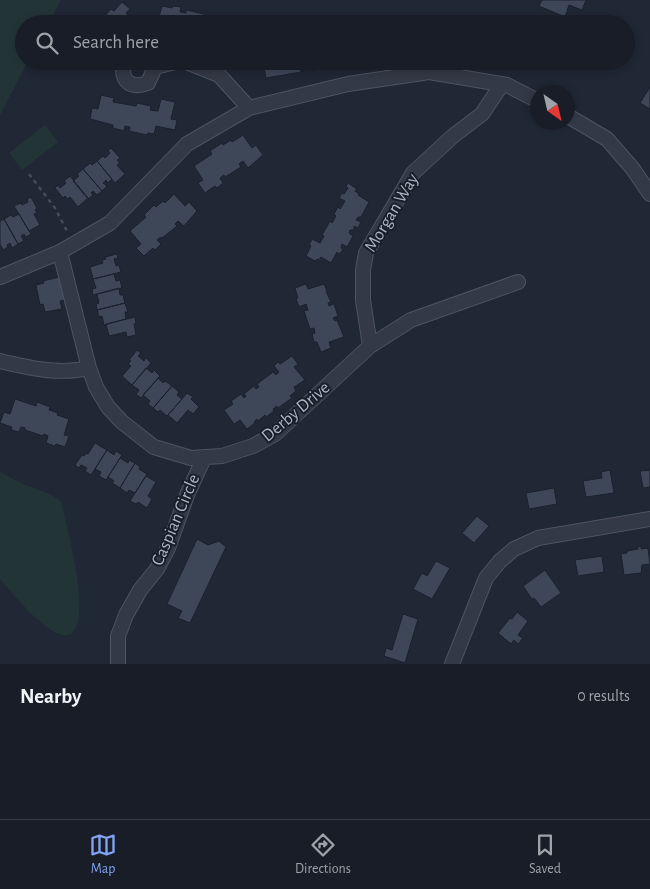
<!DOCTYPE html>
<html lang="en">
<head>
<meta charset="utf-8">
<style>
  body { margin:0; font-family:"Alegreya Sans",sans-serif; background:#212630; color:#f1f3f6 }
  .compass { position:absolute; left:530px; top:85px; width:45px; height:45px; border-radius:50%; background:#181d28; box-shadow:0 2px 8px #0003; rotate:146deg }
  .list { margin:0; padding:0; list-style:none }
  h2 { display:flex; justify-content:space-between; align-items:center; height:65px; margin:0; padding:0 20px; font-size:21px }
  h2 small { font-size:16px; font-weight:400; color:#9fa2a8 }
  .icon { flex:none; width:28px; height:28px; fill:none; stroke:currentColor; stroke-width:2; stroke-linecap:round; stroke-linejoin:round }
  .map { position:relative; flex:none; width:650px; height:664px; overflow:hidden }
  .search { position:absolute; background:#181d28; box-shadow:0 2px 8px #0003; left:15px; right:15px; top:15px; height:55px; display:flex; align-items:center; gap:12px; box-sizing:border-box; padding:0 18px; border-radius:28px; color:#9fa2a8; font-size:19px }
  .sheet { height:155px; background:#181d28 }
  nav { display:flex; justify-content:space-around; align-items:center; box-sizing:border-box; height:70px; border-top:1px solid #363b45; background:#181d28; font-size:14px; color:#9fa2a8 }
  nav a { display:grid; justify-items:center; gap:2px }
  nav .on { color:#82a4f3 }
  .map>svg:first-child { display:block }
  .green { fill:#233437 }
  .building { fill:#3e4758; stroke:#1b212c }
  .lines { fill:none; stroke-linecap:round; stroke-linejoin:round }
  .street-casing { stroke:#4e5461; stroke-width:16 }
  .path { stroke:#3f5054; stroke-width:2.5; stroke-dasharray:4 4; stroke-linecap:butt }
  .street { stroke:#333946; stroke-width:14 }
  .labels { text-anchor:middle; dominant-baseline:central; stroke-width:4; stroke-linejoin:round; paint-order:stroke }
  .street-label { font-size:18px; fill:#adb4c3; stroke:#191f2a }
</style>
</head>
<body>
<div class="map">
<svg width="650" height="664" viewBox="0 0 650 664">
  <rect width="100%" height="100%" fill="#202735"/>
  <path class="green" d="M0 0H61L48 24H24V61H28L0 115Z
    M45 125 58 142 22 170 9 153Z
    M0 472 23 484 48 493 61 501C64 517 102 649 59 634 40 627 14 595 0 579Z"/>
  <path class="building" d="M542 0H586L582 10 569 5 565 17 539 6Z
    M122 2 130 9 126 13 137 24H93L99 17 102 19 111 9 114 11Z
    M162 6 172 8 173 6 181 7 180 12 186 13V10L204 14 203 17 210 19V16L219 19V21L225 22V20L234 22 233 24H164L165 18 159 17Z
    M257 61H338L339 66 325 69 324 65 316 67 317 70 309 71 308 69 300 71 301 72 266 78 263 62 257 63Z
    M650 87V109L640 103Z
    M101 95 114 98 113 102 136 106 137 103 151 106 150 110 158 111 161 99 175 102 171 119 177 120 175 130 156 126 154 134 148 133 147 135 129 131 130 127 125 126 124 131 113 128V125L90 119 92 108 98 109Z
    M243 135 252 148 256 145 263 155 248 168 243 161 239 164 241 167 225 177 224 175 220 178 223 183 217 188 215 186 205 193 198 183 203 180 194 166 212 154 210 151 222 143 223 145 231 140 232 142Z
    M111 148 120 158 117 160 120 163 117 165 125 174 115 183 97 161 103 156 105 158 110 153 108 151Z
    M97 161 112 179 108 183 106 180 103 183 107 186 102 191 83 169 90 163 92 165Z
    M83 169 102 191 97 195 93 191 91 193 93 195 88 199 73 181 79 176 77 174Z
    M70 176 88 198 78 207 70 197 68 199 65 196 63 198 55 188 58 185 60 188 66 183 64 181Z
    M348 183 357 189 355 191 359 194 358 195 369 202 361 217H358L356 220 361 222 358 228 354 226V230H350L349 233 353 236 347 247 342 244 341 247 343 250 339 254 337 252 331 263 321 257 319 260 317 259 315 261 306 256 311 246 309 245 312 239 320 243 324 236 322 235 330 221 332 223 336 216 334 214 338 207 340 209 345 201 339 198 342 193 344 194 348 188 346 186Z
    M174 194 185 206 189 202 197 211 184 226 178 221 175 224 177 226 162 238 161 237 157 240 161 244 155 250 153 248 144 256 136 248 141 244 130 231 146 217 144 215 154 205 156 207 163 201 165 203Z
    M31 197 37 208 35 210 37 213 34 214 40 225 29 231 14 206 21 203 22 205 28 202 27 199Z
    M19 214 31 234 26 237 24 234 21 236 24 241 18 244 4 219 11 215 13 217Z
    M4 219 18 244 12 248 10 243 7 245 8 247 3 250 0 244V221Z
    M117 254 118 258 114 259 116 266 119 265 121 272 93 279 90 267 103 263 102 260 106 259 105 257Z
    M114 274 116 281 120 280 122 288 93 295 92 289 96 288 93 279Z
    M59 277 65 300 60 301 62 309 45 312 43 304 40 305 36 285 44 283 43 281Z
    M306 284 308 289 324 284 327 291H326L331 302 328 303 329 306 334 304 338 316 333 318 335 321 337 320 344 337 329 342 331 348 321 352 317 342H314L312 334 315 333 314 328 310 329 304 311 308 310 306 304 299 307 296 299 298 298 295 288Z
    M119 288 120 295H123L125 303 97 310 96 304 99 303 97 294Z
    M125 303 128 312H125L126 319 104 325 102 316 99 317 97 310Z
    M135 317 136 324H134L136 335 127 337 126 332 109 336 106 324Z
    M137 350 141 353 138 356 144 361 146 358 151 363 132 385 122 376 131 366 128 364 131 361 129 360Z
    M292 356 298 364 294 367 305 380 294 387 296 391 290 396 292 398 278 408 277 406 273 409 274 411 266 417 265 415 258 421 257 419 254 422 255 423 247 429 240 420 234 424 224 410 233 404 231 401 241 394 244 398 246 396 244 394 254 386 256 389 259 387 257 384 273 372 276 375 279 372 274 366 278 362 280 364Z
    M146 368 152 373 154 370 160 376 141 398 136 394 139 390 132 385Z
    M158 378 163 383 165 381 172 386 153 408 148 404 150 401 143 395Z
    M172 386 179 392 177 395 182 399 167 416 160 410 158 412 153 408Z
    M187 393 193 397 191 399 199 407 193 414 188 410 177 423 168 415Z
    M15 399 36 406 37 402 50 407 49 410 58 413 57 415 69 419 64 435 69 436 65 447 56 444 55 446 46 443 48 436 44 434 43 436 25 430V428L21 427 19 432 11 430 12 427 0 423 4 412 10 414Z
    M95 443 107 450 91 475 85 471 87 468 81 465 79 468 75 465 82 455 84 456 86 453 88 454Z
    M107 450 114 455 116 451 122 455 106 480 99 476 101 472 95 469Z
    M120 458 128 463 129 460 135 463 120 488 112 483 114 481 108 477Z
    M135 463 140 467 139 469 147 474 135 493 129 490 127 493 120 488Z
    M610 470 614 493 586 497 583 481 602 478 601 472Z
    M650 470V487L643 488 640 471Z
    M146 476 156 482 148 496 152 499 147 508 138 502 136 504 130 501Z
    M554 488 557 504 529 509 526 493Z
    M477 516 489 526 474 543 462 533Z
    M197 539 208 545 219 541 226 547 190 623 178 618 182 611 167 604Z
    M641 546V549L648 548 650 564 642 565 641 573 624 575 621 554 627 553V551L638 549V547Z
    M602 556 604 572 578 576 575 560Z
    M436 561 450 568 432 599 413 589 422 573 427 576Z
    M545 570 561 593 541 607 534 598 532 599 523 586Z
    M517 612 528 621 518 635 523 638 518 644 514 640 511 644 498 633 510 618 512 619Z
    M403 614 418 619 405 663 384 656 386 648 392 650Z"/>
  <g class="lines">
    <defs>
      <path id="street" d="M126 61 124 63C120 82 131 89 148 83L155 67
        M184 61 219 75 249 108
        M155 67 179 61
        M568 116 607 139 633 169 650 194
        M60 252 89 368 96 387 108 407 122 422 154 447 191 458 222 456 253 446 275 434 370 346 411 320 518 282
        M0 277 60 252 110 223 187 144 249 108 348 84 429 72 507 85 538 101
        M370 346 363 300V270L366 253 413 173 453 136 482 114 502 84
        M0 361C29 368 59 375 89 368
        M118 664V636L126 615 140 590 157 569 168 548 187 495 204 458
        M452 664 486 578 500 561 514 549 538 538 650 519"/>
    </defs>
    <use href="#street" class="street-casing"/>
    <path class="path" d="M29 174 55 208 68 233"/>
    <use href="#street" class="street"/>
  </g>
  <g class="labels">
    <g class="street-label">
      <text transform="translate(392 213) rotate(-59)">Morgan Way</text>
      <text transform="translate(296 412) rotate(-40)">Derby Drive</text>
      <text transform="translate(176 520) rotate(-67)">Caspian Circle</text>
    </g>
  </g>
</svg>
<svg class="compass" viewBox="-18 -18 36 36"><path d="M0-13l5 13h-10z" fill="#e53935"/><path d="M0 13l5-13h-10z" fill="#9fa2a8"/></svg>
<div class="search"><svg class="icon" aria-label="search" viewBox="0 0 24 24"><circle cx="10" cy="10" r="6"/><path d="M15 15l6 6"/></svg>Search here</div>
</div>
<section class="sheet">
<h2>Nearby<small>0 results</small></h2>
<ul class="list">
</ul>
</section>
<nav>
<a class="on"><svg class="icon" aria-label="map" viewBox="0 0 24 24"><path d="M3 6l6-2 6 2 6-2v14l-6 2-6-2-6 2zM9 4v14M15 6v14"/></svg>Map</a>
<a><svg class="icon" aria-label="directions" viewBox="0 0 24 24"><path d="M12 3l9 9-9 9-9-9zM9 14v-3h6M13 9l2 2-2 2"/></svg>Directions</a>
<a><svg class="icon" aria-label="saved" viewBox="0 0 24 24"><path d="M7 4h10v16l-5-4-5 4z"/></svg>Saved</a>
</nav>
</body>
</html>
